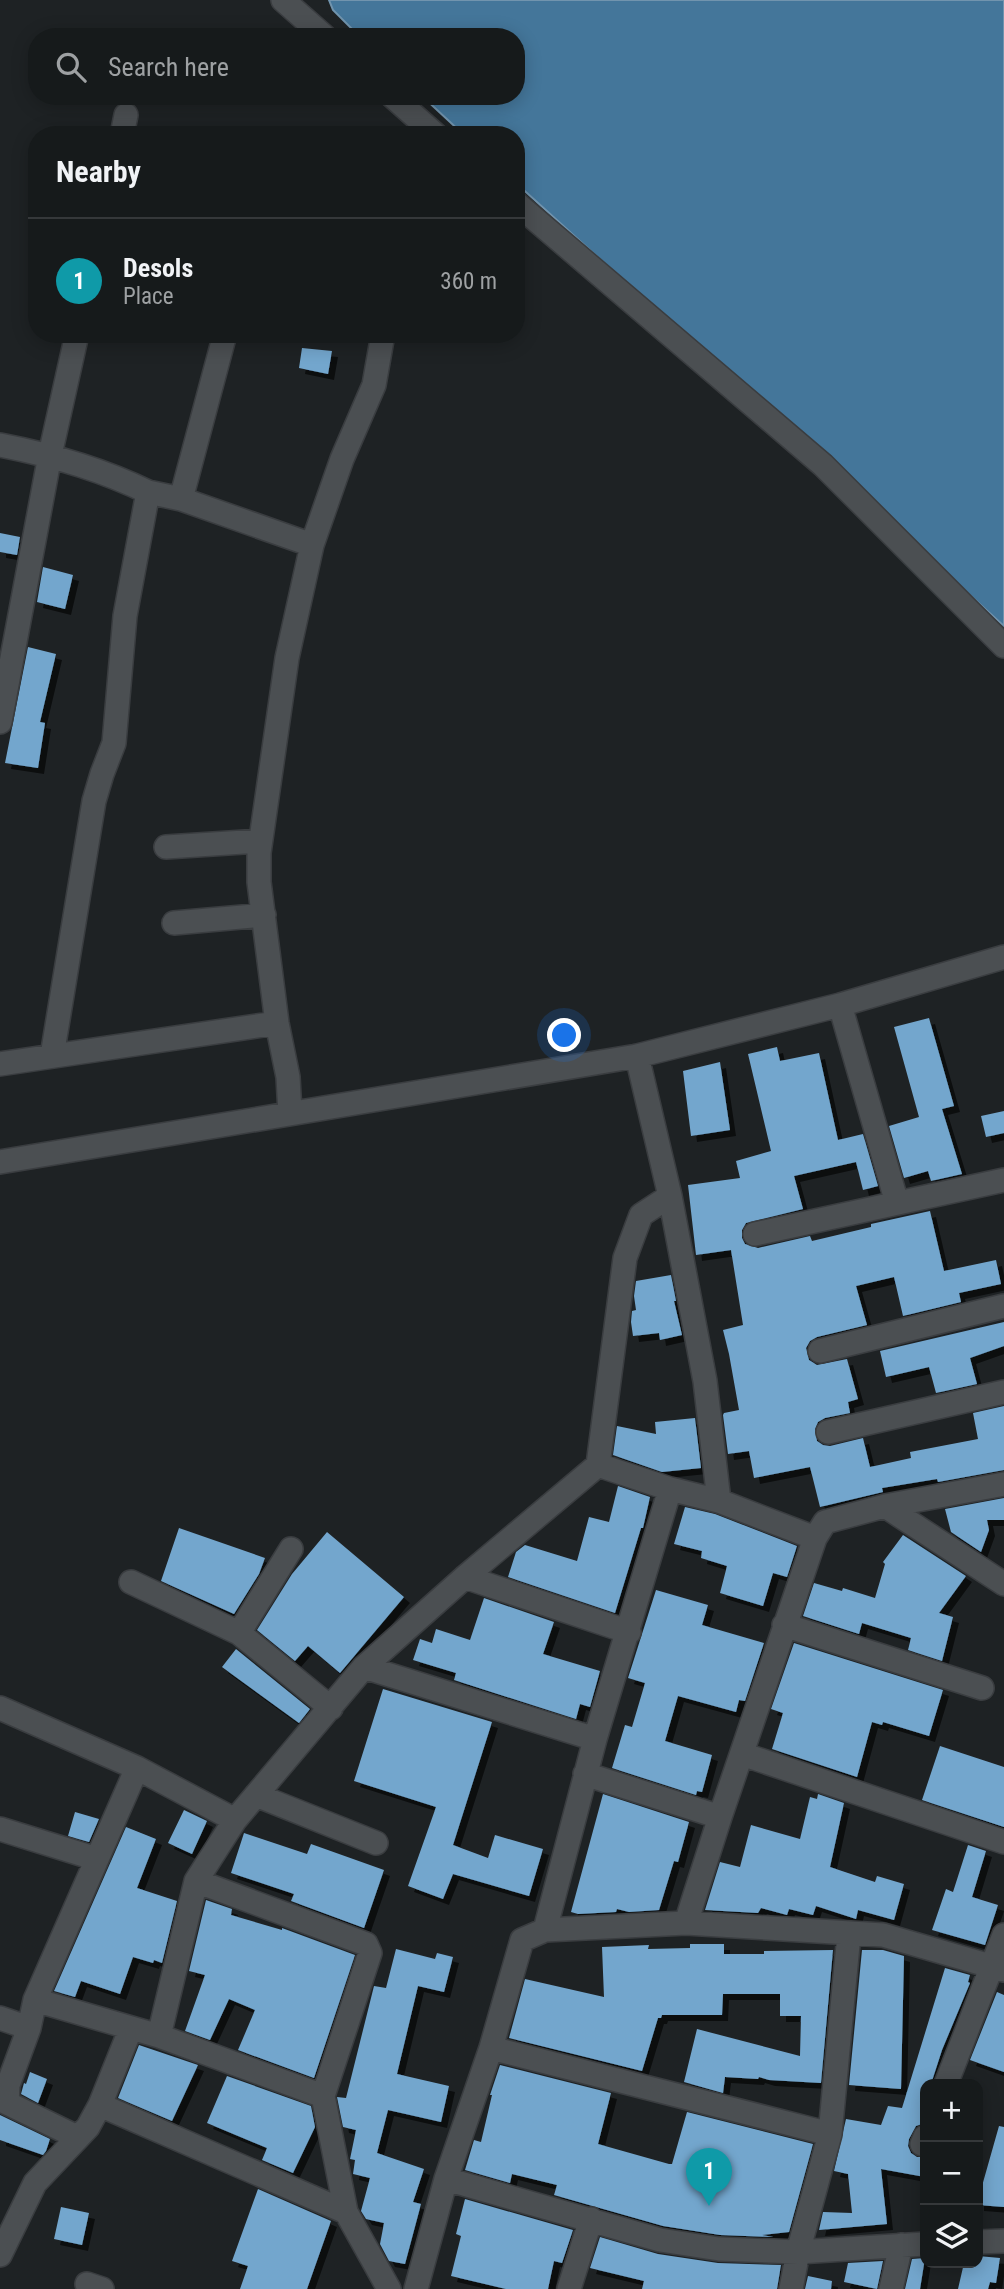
<!DOCTYPE html>
<html lang="en">
<head>
<meta charset="utf-8">
<style>
  body { margin:0; font-family:"Roboto Condensed",sans-serif; background:#232728; color:#f1f3f6 }
  .controls { position:absolute; right:21px; bottom:21px; display:grid; overflow:hidden; border-radius:14px; box-shadow:0 4px 18px #0003 }
  .controls button { width:63px; height:63px; display:grid; place-items:center; padding:0; border:0; border-bottom:2px solid #35383a; background:#161a1b; color:#f1f3f6; font:35px sans-serif }
  .you { position:absolute; left:565px; top:1036px; width:24px; height:24px; margin:-18px; border:5px solid #fff; border-radius:50%; background:#1a73e8; box-shadow:0 0 0 10px #1a73e833 }
  .badge { display:grid; place-items:center; width:46px; height:46px; border-radius:50%; background:#f49d8c; color:#fff; font-size:23px; font-weight:700 }
  .pin { position:absolute; translate:-50% -58px; filter:drop-shadow(0 2px 4px #0008) }
  .pin::after { content:''; position:absolute; top:37px; width:24px; height:21px; background:inherit; clip-path:polygon(0 0,100% 0,50% 100%) }
  .list { margin:0; padding:0; list-style:none }
  h2 { display:flex; justify-content:space-between; align-items:center; height:91px; margin:0; padding:0 28px; font-size:30px }
  h2 small { font-size:23px; font-weight:400; color:#9ea1a3 }
  .list li { display:grid; grid-template-columns:46px 1fr auto; gap:21px; align-items:center; box-sizing:border-box; height:126px; padding:0 28px; border-top:2px solid #35383a }
  .list b { display:block; font-size:26px; white-space:nowrap }
  .list p { margin:0; font-size:23px; white-space:nowrap; color:#9ea1a3 }
  .list em { font-size:23px; font-style:normal; color:#9ea1a3 }
  .icon { flex:none; width:38px; height:38px; fill:none; stroke:currentColor; stroke-width:2; stroke-linecap:round; stroke-linejoin:round }
  .map { position:relative; flex:none; width:1004px; height:2289px; overflow:hidden }
  .search { position:absolute; background:#161a1b; box-shadow:0 4px 18px #0003; left:28px; top:28px; width:497px; height:77px; display:flex; align-items:center; gap:18px; box-sizing:border-box; padding:0 24px; border-radius:28px; color:#9ea1a3; font-size:26px }
  .panel { position:absolute; background:#161a1b; box-shadow:0 4px 18px #0003; left:28px; top:126px; width:497px; height:217px; border-radius:28px }
  .map>svg:first-child { display:block }
  .water { fill:#44769a; stroke:#7194ae; stroke-width:2 }
  .building { fill:#73a6cd; filter:url(#shadow) }
  .lines { fill:none; stroke-linecap:round; stroke-linejoin:round }
  .minor-casing { stroke:#3a3d40; stroke-width:26 }
  .minor { stroke:#4b4f52; stroke-width:23 }
</style>
</head>
<body>
<div class="map">
<svg width="1004" height="2289" viewBox="0 0 1004 2289">
  <defs>
    <filter id="shadow"><feDropShadow dx="6" dy="6" stdDeviation="0" flood-color="#0009"/></filter>
  </defs>
  <rect width="100%" height="100%" fill="#1e2224"/>
  <path class="water" d="M329 0H1004V626L516 183V135H464L422 96H516V37H360L333 10Z"/>
  <path class="building" d="M302 348 332 351 328 374 299 368Z
    M0 533 20 537 17 555 0 552Z
    M43 567 73 575 65 609 37 602Z
    M28 647 56 654 40 722 45 723 38 768 5 763Z
    M929 1018 954 1106 942 1109 962 1174 931 1181 928 1171 904 1178 889 1126 919 1117 894 1027Z
    M777 1047 780 1061 819 1053 838 1140 863 1134 878 1186 863 1190 856 1162 794 1176 803 1209 746 1223 742 1230V1238L745 1244 758 1248 810 1236 812 1241 871 1227V1224L930 1211 944 1271 996 1260 1001 1284 959 1293 961 1302 903 1316 894 1277 856 1286 867 1325 817 1337 810 1341 806 1348 809 1360 817 1365 847 1359 858 1399 848 1402 850 1413 825 1418 818 1422 815 1429 817 1441 823 1445 830 1446 863 1438 870 1467 911 1458 910 1452 978 1439 973 1413 1004 1406V1470L938 1482 937 1479 882 1488 883 1492 820 1507 810 1467 754 1478 749 1451 728 1454 723 1415 724 1413 739 1410 729 1354 723 1330 743 1325 731 1250 696 1255 688 1185 740 1178 736 1161 771 1151 748 1054Z
    M720 1062 730 1130 691 1136 683 1071Z
    M1004 1111V1133L986 1137 981 1116Z
    M671 1275 676 1301H674L682 1335 660 1340 659 1333 633 1336 631 1322 632 1311 636 1310 634 1296 636 1281Z
    M1004 1322V1346L970 1358 977 1384 936 1393 929 1367 886 1377 880 1351Z
    M695 1418 701 1468 662 1472 613 1455 617 1426 656 1434 655 1422Z
    M618 1486 650 1497 643 1528H641L615 1613 508 1577 516 1552 525 1545 577 1561 589 1517 609 1522Z
    M1004 1498V1520H987L989 1530 981 1552 951 1532 945 1509Z
    M685 1507 715 1514 797 1546 787 1577 773 1573 763 1606 720 1593 727 1566 701 1558 702 1551 674 1544Z
    M179 1528 265 1558 259 1574 234 1614 161 1581Z
    M327 1532 404 1597 340 1673 308 1646 295 1661 257 1630 292 1574Z
    M903 1535 966 1576 939 1613 953 1617 942 1661 908 1650 911 1638 862 1623 859 1634 803 1616 814 1583 842 1591 843 1588 875 1598 885 1564 883 1562Z
    M656 1590 708 1605 702 1625 764 1643 745 1701 739 1700 736 1712 678 1696 665 1741 712 1755 702 1792 697 1791 696 1795 612 1768 625 1725 632 1727 645 1683 628 1678Z
    M484 1598 554 1622 543 1654 600 1671 590 1707 580 1704 576 1719 454 1680 456 1673 413 1660 420 1639 432 1643 436 1629 470 1640Z
    M794 1643 943 1690 929 1736 883 1722 882 1725 872 1722 857 1777 772 1749 783 1713 771 1709Z
    M236 1649 310 1709 299 1723 222 1667Z
    M383 1689 492 1722 453 1845 488 1858 495 1835 543 1849 529 1896 453 1874 443 1899 408 1886 436 1807 354 1781Z
    M940 1746 1004 1767V1827L922 1800Z
    M603 1794 689 1822 678 1862 674 1861 659 1910 629 1912 617 1909 616 1912 578 1914 571 1912Z
    M818 1794 844 1803 830 1867 875 1882 877 1876 904 1884 894 1920 858 1910 856 1919 816 1906 813 1915 789 1909 787 1915 761 1908 758 1913 705 1910 720 1862 740 1867 751 1825 800 1839 810 1797 817 1799Z
    M184 1810 207 1821 192 1854 168 1843Z
    M75 1812 99 1819 89 1842 68 1836Z
    M126 1827 156 1839 137 1888 177 1901 162 1963 154 1960 153 1963 133 1957 120 1994 81 1981 75 1997 54 1991Z
    M244 1833 307 1854 311 1844 384 1870 364 1928 291 1901 294 1894 231 1873Z
    M968 1845 986 1851 972 1897 998 1905 985 1945 932 1930 946 1889 953 1892Z
    M206 1900 232 1909 231 1915 282 1930V1928L355 1955 314 2078 238 2050 255 2010 229 1999 210 2040 185 2031 205 1975 189 1971Z
    M690 1944H724V1954H764V1951L833 1950 821 2083 769 2080 759 2077 758 2079 725 2077 723 2093 684 2082 697 2029 800 2056 801 2016H780V1994H723L722 2015H662L661 2018H658L642 2071 509 2038 525 1979 604 1997 602 1947 649 1945 648 1949 690 1948Z
    M396 1949 435 1959 437 1953 453 1957 444 1992 418 1986 397 2074 449 2086 441 2122 388 2110 377 2153 424 2169 413 2202 421 2204 405 2264 389 2261 380 2244 384 2223 366 2219 361 2211 370 2178 353 2174 355 2160 350 2159 356 2130 343 2127 337 2097 346 2098 374 1986 386 1988Z
    M862 1950H883L904 1956 901 2089 849 2085Z
    M945 1968 970 1975 968 1982 970 1983 942 2050 931 2084H925V2123L916 2126 909 2139 908 2146 911 2153 917 2157H925V2177L881 2169 887 2224 819 2230 823 2212 852 2213 848 2174 834 2171 846 2119 881 2125 888 2106 902 2108Z
    M997 1992 1004 1995V2072L970 2060Z
    M139 2045 198 2065 172 2121 118 2098Z
    M500 2065 611 2093 598 2144 669 2164H672L687 2112 813 2144 789 2232 762 2235 773 2237 720 2235 663 2226 554 2195 557 2185 512 2174 510 2183 465 2170 474 2140 481 2142 492 2095H490Z
    M30 2072 47 2079 38 2103 21 2094 24 2083 26 2084Z
    M227 2076 311 2106 315 2127 293 2173 262 2160 267 2148 207 2123Z
    M0 2115 50 2139 46 2151 43 2155 0 2140Z
    M999 2126 1004 2127V2207L978 2205V2186H982Z
    M258 2189 331 2221 307 2289H240L248 2266 232 2261Z
    M465 2199 573 2230 562 2263 554 2261 548 2289H506L451 2276 461 2236 456 2234Z
    M61 2207 89 2213 82 2245 54 2239Z
    M600 2237 658 2254 718 2263 781 2265 777 2289H642L644 2281 590 2268Z
    M978 2256 1000 2258 996 2283 990 2282 988 2289H958L964 2263H978Z
    M925 2258 920 2289H905L912 2259Z
    M883 2261 877 2289 844 2282 848 2263Z
    M808 2276 832 2281 831 2289H805Z"/>
  <g class="lines">
    <defs>
      <path id="minor" d="M283 0 325 37
        M392 96 436 135
        M122 135 126 115
        M516 203 823 465 1004 646
        M225 334 181 499 312 545 287 658 259 853V882L277 1023 288 1077 290 1113
        M0 445C52 455 101 469 148 492
        M312 545 342 459 374 385 383 334
        M0 722 50 455 77 334
        M166 847 260 841
        M174 923 264 915
        M840 1005 897 1203
        M52 1056 94 801 102 774 114 743 125 616 148 492 181 499
        M637 1056 670 1196 705 1381 719 1501
        M0 1064 277 1023
        M0 1162 637 1056 840 1005 1004 957
        M755 1234 1004 1180
        M820 1351 1004 1306
        M828 1432 1004 1392
        M598 1465 625 1258 641 1215 670 1196
        M885 1506 1004 1584
        M465 1577 629 1632
        M131 1582 239 1633 331 1708
        M784 1625 982 1688
        M239 1633 291 1549
        M364 1667 595 1739
        M0 1708 137 1768
        M742 1754 1004 1842
        M585 1774 720 1817
        M256 1795 376 1843
        M0 1829 97 1859
        M196 1881 366 1944 370 1953 323 2096
        M686 1923 720 1817 815 1538
        M545 1930 686 1923 883 1935 1004 1970
        M35 2000 159 2036 323 2096 346 2212 389 2289
        M0 2018 29 2028
        M159 2036 196 1881 235 1820 364 1667 465 1577 598 1465 670 1489 719 1501 815 1538 825 1522 885 1506 1004 1484
        M491 2048 830 2134
        M946 2084 1004 1935
        M100 2105 346 2212
        M77 2137 7 2103 8 2085 29 2028 35 2000 137 1768 235 1820
        M922 2144 925 2137
        M446 2179 660 2240 719 2249 798 2252 925 2244
        M978 2242 1004 2241
        M0 2255 35 2183 88 2127 100 2105 131 2028
        M87 2284 102 2289
        M416 2289 446 2179 491 2048 522 1940 545 1930 595 1739 670 1489
        M569 2289 591 2219
        M791 2289 798 2252 830 2134 849 1934
        M891 2289 901 2245"/>
    </defs>
    <use href="#minor" class="minor-casing"/>
    <use href="#minor" class="minor"/>
  </g>
</svg>
<div class="controls">
<button>+</button>
<button>−</button>
<button><svg class="icon" aria-label="layers" viewBox="0 0 24 24"><path d="M12 4l9 5-9 5-9-5zM3 14l9 5 9-5"/></svg></button>
</div>
<div class="you"></div>
<div class="pin badge" style="left:709px;top:2206px;background:#0f9aa8">1</div>
<div class="search"><svg class="icon" aria-label="search" viewBox="0 0 24 24"><circle cx="10" cy="10" r="6"/><path d="M15 15l6 6"/></svg>Search here</div>
<section class="panel">
<h2>Nearby<small></small></h2>
<ul class="list">
<li><span class="badge" style="background:#0f9aa8">1</span><div><b>Desols</b><p>Place</p></div><em>360 m</em></li>
</ul>
</section>
</div>
</body>
</html>
